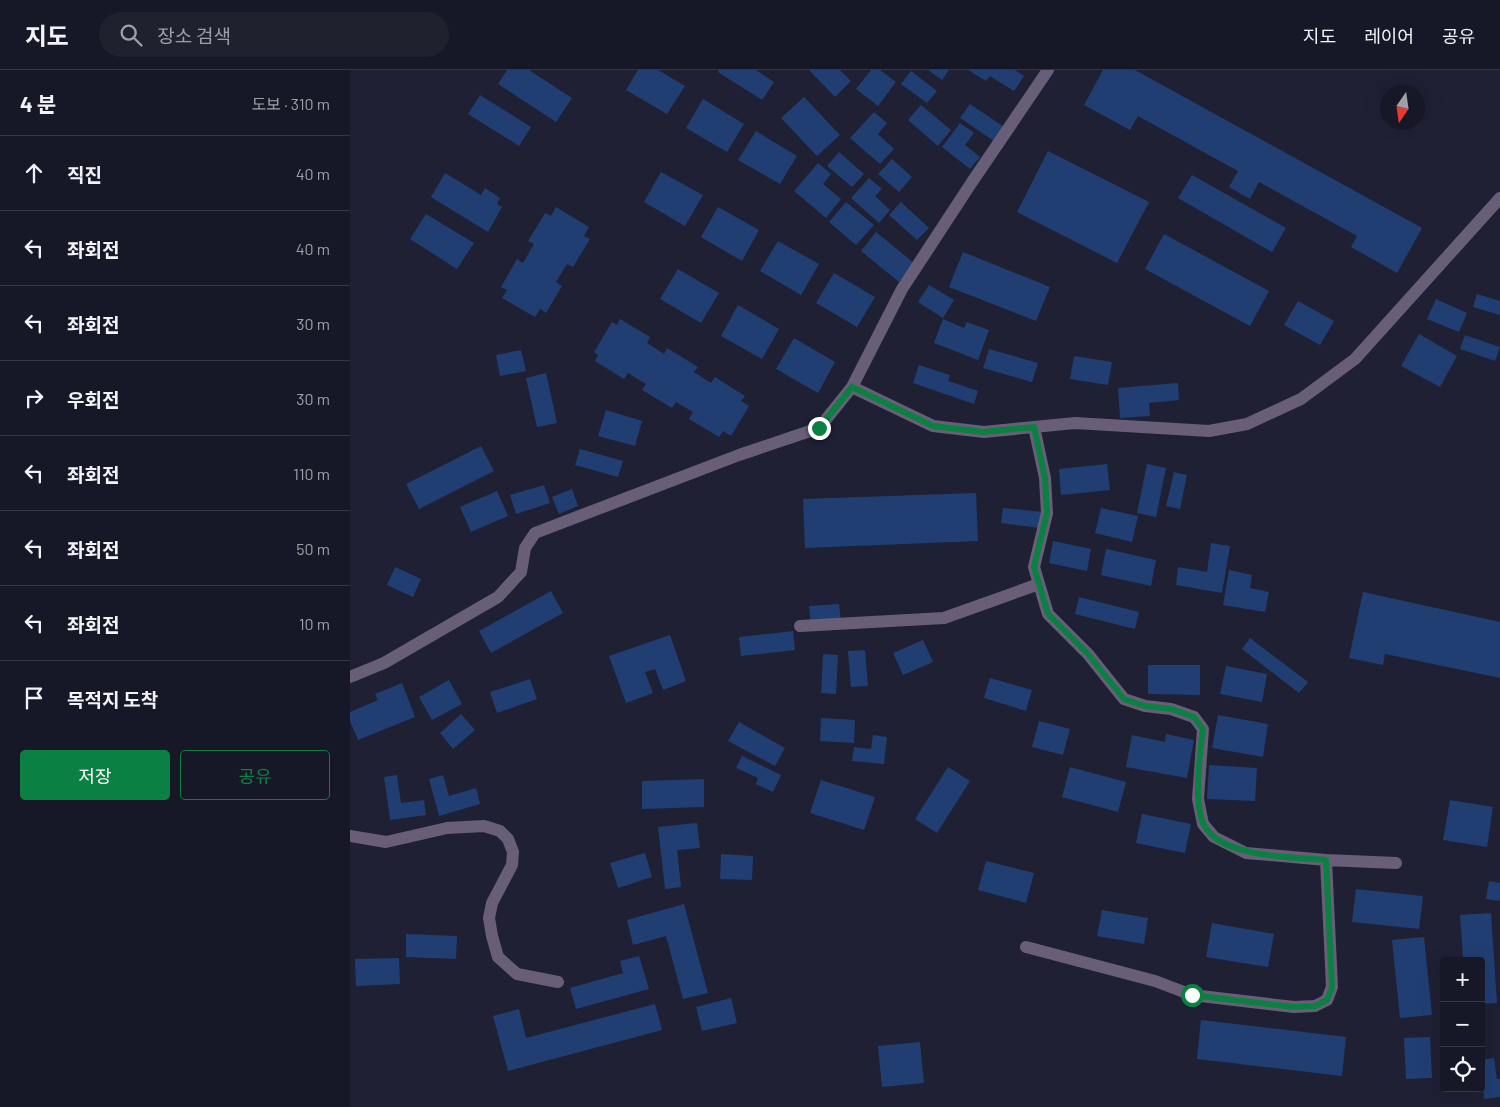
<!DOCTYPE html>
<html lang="ko">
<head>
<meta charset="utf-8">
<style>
  body { margin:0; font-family:Barlow,"Noto Sans KR",sans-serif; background:#20212f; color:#f1f3f6 }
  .controls { position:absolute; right:15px; bottom:15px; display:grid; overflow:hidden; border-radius:5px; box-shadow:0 5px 20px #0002 }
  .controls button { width:45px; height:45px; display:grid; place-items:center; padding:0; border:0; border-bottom:1px solid #363744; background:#171827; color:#f1f3f6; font:25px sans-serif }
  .compass { position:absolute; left:1030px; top:15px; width:45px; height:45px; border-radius:50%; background:#171827; box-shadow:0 5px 20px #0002; rotate:193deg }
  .stop { position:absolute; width:15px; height:15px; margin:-11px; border:4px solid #0b8043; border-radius:50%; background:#fff }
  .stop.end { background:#0b8043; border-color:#fff; box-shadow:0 1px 5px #0008 }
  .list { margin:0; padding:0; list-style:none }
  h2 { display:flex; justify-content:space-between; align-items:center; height:65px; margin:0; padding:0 20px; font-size:21px }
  h2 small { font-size:16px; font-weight:400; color:#9ea0a7 }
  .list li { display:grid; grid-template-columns:32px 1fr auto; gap:15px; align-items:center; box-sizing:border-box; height:75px; padding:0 20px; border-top:1px solid #363744 }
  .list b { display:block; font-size:19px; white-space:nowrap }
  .list em { font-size:16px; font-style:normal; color:#9ea0a7 }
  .actions { display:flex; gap:10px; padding:15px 20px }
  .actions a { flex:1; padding:11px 0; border:1px solid #0b8043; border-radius:5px; text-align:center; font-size:18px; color:#0b8043 }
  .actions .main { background:#0b8043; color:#fff }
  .icon { flex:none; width:28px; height:28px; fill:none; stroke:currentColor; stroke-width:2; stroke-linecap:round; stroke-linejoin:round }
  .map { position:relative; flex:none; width:1150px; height:1037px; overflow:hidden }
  header { display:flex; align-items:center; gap:30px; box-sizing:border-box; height:70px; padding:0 25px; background:#171827; border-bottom:1px solid #363744 }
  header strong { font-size:24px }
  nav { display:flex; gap:28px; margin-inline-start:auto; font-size:18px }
  .search { width:350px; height:45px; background:#20212f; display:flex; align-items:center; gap:12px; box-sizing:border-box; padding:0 18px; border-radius:28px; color:#9ea0a7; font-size:19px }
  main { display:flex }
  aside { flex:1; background:#171827 }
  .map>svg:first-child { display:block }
  .building { fill:#213e72 }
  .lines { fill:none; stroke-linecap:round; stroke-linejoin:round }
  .minor { stroke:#685e78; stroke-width:12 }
  .route { stroke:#0b8043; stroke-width:6 }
</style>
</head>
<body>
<header>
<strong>지도</strong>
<div class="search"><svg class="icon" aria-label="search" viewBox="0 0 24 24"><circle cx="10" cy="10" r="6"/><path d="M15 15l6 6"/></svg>장소 검색</div>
<nav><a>지도</a><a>레이어</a><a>공유</a></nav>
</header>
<main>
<aside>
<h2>4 분<small>도보 · 310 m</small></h2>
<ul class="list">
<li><svg class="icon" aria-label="ahead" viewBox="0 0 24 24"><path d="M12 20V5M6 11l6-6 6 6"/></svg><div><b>직진</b></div><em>40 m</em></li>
<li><svg class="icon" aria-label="left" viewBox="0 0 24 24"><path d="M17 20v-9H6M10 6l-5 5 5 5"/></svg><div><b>좌회전</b></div><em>40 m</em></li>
<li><svg class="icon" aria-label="left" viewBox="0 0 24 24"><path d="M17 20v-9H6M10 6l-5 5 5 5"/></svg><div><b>좌회전</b></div><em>30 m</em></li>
<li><svg class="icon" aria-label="right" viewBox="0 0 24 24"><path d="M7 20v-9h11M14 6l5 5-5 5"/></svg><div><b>우회전</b></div><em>30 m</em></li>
<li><svg class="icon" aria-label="left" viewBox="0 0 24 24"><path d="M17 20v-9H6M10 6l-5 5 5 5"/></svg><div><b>좌회전</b></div><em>110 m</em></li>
<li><svg class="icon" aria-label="left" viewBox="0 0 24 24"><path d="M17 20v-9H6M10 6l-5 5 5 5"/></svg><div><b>좌회전</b></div><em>50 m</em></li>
<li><svg class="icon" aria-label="left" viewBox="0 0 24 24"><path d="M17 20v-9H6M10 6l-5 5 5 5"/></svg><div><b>좌회전</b></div><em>10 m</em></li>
<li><svg class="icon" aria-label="arrive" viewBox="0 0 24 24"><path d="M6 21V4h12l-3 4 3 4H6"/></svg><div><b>목적지 도착</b></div></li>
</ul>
<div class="actions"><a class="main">저장</a><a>공유</a></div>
</aside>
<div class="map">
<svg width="1150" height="1037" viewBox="0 0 1150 1037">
  <rect width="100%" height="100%" fill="#1f2034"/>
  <path class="building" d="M157 0H179L222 28 206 52 148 14Z
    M288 0H308L335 16 317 44 276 20Z
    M369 0H406L424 12 412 30 368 2Z
    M459 0H490L501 11 485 27Z
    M521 0H530L546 12 528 36 506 19Z
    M578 0H599L592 10Z
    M618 0H665L674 6 664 21 640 6 636 11Z
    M753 0H785L1072 158 1047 203 1001 177 1007 166 909 112 900 129 879 117 888 101 788 46 780 60 734 35Z
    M561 1 587 21 577 33 551 14Z
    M130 25 181 57 169 76 118 44Z
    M454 27 490 65 467 86 431 48Z
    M353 29 394 54 377 82 336 58Z
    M620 34 654 57 644 71 610 48Z
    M571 35 601 60 588 76 558 50Z
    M524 42 537 53 528 64 544 79 530 94 500 68Z
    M610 53 624 63 615 75 630 87 620 99 592 77Z
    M406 61 447 86 430 114 388 90Z
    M698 81 799 132 767 193 667 142Z
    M489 82 514 104 502 117 477 96Z
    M542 89 562 107 549 122 528 104Z
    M468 93 481 104 473 114 491 129 476 148 444 121Z
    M311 102 353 125 335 156 294 132Z
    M95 103 131 125 135 118 150 128 147 134 152 137 138 162 81 127Z
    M842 105 936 158 922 182 828 128Z
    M519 108 532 119 525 126 540 140 529 153 501 128Z
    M496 132 524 155 506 175 479 152Z
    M551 132 579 158 567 170 539 145Z
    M206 137 239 157 234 166 240 169 223 197 217 194 206 212 212 216 196 243 190 239 185 247 152 228 157 220 151 217 167 189 173 193 184 174 178 171 195 143 201 146Z
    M368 137 409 160 392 191 351 167Z
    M76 144 124 173 107 199 60 169Z
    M526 162 564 193 549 212 511 181Z
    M814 164 919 221 900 256 795 199Z
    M428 171 469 194 451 225 410 201Z
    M613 182 700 217 686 251 599 217Z
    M328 199 369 223 351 253 310 229Z
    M484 203 525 227 507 257 466 233Z
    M579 215 604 230 593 248 568 232Z
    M1127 224 1150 231V245L1123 237Z
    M1086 229 1117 243 1109 262 1077 249Z
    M948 231 984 251 970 275 934 255Z
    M388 235 429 259 412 289 371 266Z
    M270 249 300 267 297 273 314 284 317 278 348 297 344 302 361 313 365 307 395 326 391 331 399 336 381 366 373 361 369 367 339 349 343 342 326 332 322 338 292 320 296 314 278 303 274 309 245 291 248 285 244 282 262 252 267 255Z
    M593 249 614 258 617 252 639 260 628 290 584 273Z
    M1069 264 1107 286 1090 317 1051 296Z
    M1115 265 1150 277 1145 291 1110 279Z
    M444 268 485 292 468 323 426 299Z
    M639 279 688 293 682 312 633 298Z
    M171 280 176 301 150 306 146 285Z
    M724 286 762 292 758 315 720 309Z
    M569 295 600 305 598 311 628 321 624 334 563 313Z
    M196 303 207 353 187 357 176 308Z
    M828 313 829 330 799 333 800 346 770 348 768 318Z
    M256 340 292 351 285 376 248 366Z
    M131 376 144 401 69 439 56 414Z
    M230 379 273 391 268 407 225 395Z
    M757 394 760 420 711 425 709 399Z
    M797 394 816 398 806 447 787 443Z
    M824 402 837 405 830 439 816 436Z
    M194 415 200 433 166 444 160 425Z
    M222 419 228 436 209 444 202 427Z
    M147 421 158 446 121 462 110 437Z
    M626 423 628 471 455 478 453 429Z
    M653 438 692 442 690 458 651 453Z
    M751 438 788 446 782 472 745 463Z
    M703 471 741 479 737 501 699 493Z
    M861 473 880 476 872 523 826 515 828 497 857 502Z
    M756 479 806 490 801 516 751 505Z
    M45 497 71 509 63 527 37 515Z
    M879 500 902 505 900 518 919 522 915 542 873 535Z
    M201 521 213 543 141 583 129 561Z
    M1013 522 1150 552V608L1035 584 1033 595 999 588Z
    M729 527 789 542 785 559 725 544Z
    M489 534 491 551 461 554 459 536Z
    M443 561 445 580 391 586 389 567Z
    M320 565 336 611 313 620 305 599 295 602 303 623 276 633 259 586Z
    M900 568 958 612 949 623 892 579Z
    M573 570 583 592 553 605 543 583Z
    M515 580 518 616 501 617 498 581Z
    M473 584 488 585 486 624 471 623Z
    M798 595H850V625L798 624Z
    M876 596 917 604 912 632 870 624Z
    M640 608 682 620 676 641 634 628Z
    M180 609 187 629 147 643 140 622Z
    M99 610 112 634 82 650 69 627Z
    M52 613 65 647 8 670 0 651V642L28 630 25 624Z
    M111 644 125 660 103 679 90 663Z
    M868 645 918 654 913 687 862 678Z
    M471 648 505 650 504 673 470 671Z
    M689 651 720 659 713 685 682 677Z
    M389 652 435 678 425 696 378 671Z
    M816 664 844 670 837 708 776 697 782 665 815 672Z
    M523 665 537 667 534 694 502 691 504 677 521 679Z
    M392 686 431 705 423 722 406 714 408 708 386 698Z
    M859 695 907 698 905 731 857 729Z
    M598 697 620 711 587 763 565 749Z
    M720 697 776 712 768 742 712 727Z
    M47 705 51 733 74 730 76 745 40 750 34 707Z
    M93 705 99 726 126 718 130 734 89 746 79 709Z
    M354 709V737L292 739V711Z
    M471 710 525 727 514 760 460 743Z
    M1100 730 1143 737 1137 777 1093 770Z
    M792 744 841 754 835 783 786 773Z
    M347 753 350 778 327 780 331 817 315 819 308 757Z
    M295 783 302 807 268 818 260 793Z
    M371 784 403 786 402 810 370 809Z
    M636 791 684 803 676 833 628 820Z
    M1139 811 1150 813V831L1136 829Z
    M1006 819 1073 826 1069 859 1002 852Z
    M334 834 358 923 333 929 316 866 283 875 277 850Z
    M752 840 798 848 794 874 747 866Z
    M1141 843 1147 933 1131 934V891H1121L1120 887H1113L1110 845Z
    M862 853 924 864 918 897 856 887Z
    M56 864 107 866 106 889 56 887Z
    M1074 867 1082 945 1050 948 1042 870Z
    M289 886 299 919 226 939 220 918 273 903 270 891Z
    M49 888 50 914 6 916 5 889Z
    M381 928 387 953 352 961 346 937Z
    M305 934 312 960 158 1001 143 946 169 939 176 968Z
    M851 950 996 967 992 1006 847 989Z
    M1080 967 1082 1008 1056 1009 1054 968Z
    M570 972 574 1013 532 1017 528 976Z
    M1144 988 1147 1009H1150V1027L1134 1029 1131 990Z"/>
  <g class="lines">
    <path class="minor" d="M502 317 583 356 634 362 725 353 859 361 897 354 951 329 1005 289 1150 128
      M684 357 695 408 697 443 684 497 698 544 738 584 774 629 795 636 821 639 844 647 853 659 848 729 853 754 864 767 896 783 976 790 1046 793
      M450 556 594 548 689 514
      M0 607 34 593 148 527 171 502 175 478 185 463 389 385 469 358 502 317 552 219 622 112 698 0
      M0 766 36 772 97 758 134 756 150 761 158 769 163 782 162 795 142 833 139 848 142 866 148 887 167 904 208 912
      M676 877 805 911 842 925 944 937 965 936 977 930 982 917 976 790"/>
  </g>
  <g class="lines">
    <path class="route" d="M469 358 502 317 583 356 634 362 684 357 695 408 697 443 684 497 698 544 738 584 774 629 795 636 821 639 844 647 853 659C850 683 843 734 854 755 871 788 943 787 976 790L982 917 977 930 965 936 944 937 842 925"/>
  </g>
</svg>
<div class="controls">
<button>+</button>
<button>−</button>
<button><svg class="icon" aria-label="locate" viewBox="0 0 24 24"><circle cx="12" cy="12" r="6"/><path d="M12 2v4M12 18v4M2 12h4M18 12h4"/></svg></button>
</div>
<svg class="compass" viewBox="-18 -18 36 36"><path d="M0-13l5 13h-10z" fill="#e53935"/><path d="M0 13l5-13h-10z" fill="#9ea0a7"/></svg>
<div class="stop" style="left:842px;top:925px"></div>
<div class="stop end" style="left:469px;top:358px"></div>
</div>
</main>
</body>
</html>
